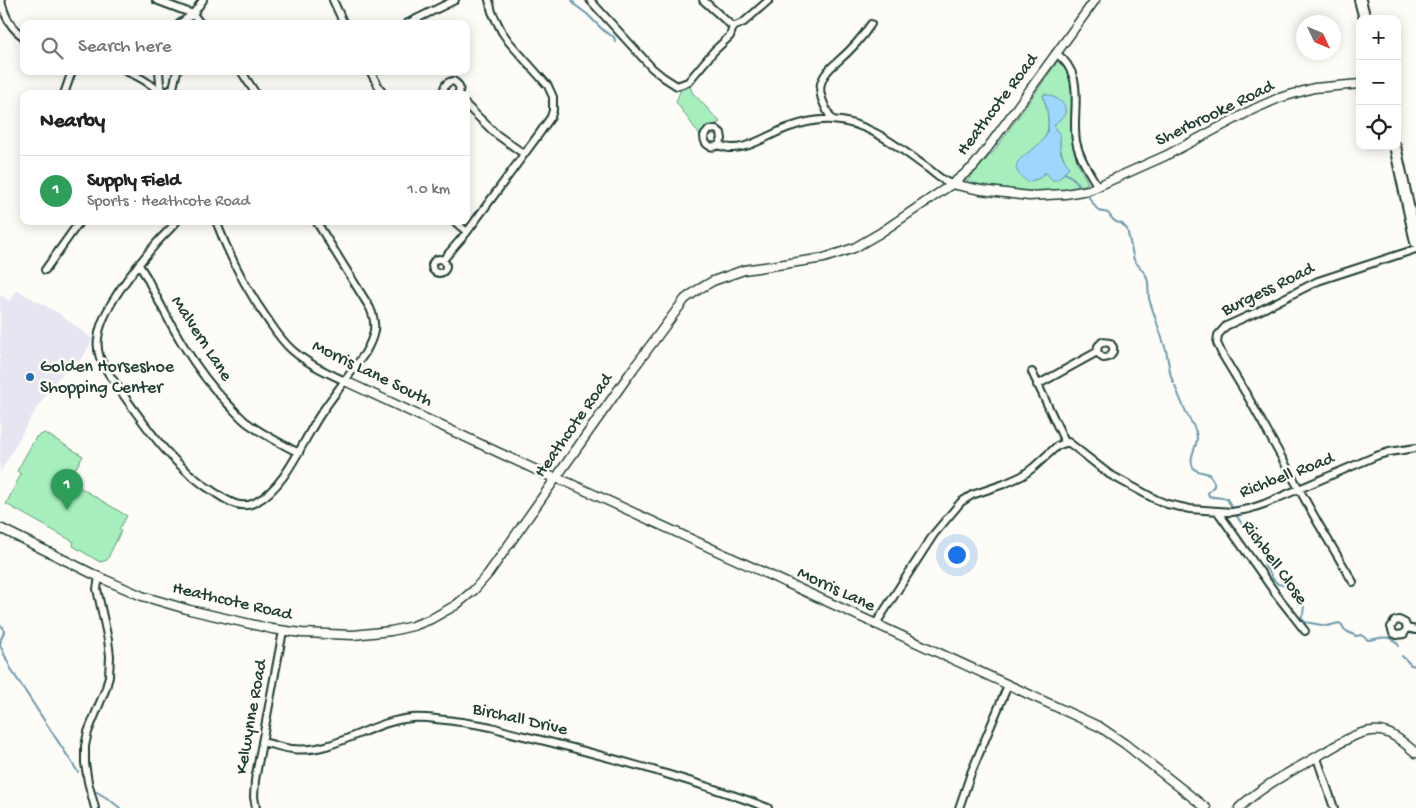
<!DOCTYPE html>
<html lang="en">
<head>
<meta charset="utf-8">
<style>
  body { margin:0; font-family:"Gochi Hand",sans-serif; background:#f2f2f2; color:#222 }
  .controls { position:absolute; right:15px; top:15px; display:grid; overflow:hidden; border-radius:10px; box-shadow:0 2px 12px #0003 }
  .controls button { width:45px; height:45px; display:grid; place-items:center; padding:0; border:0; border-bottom:1px solid #e0e0e0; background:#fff; color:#222; font:25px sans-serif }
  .compass { position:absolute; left:1296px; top:15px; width:45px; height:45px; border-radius:50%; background:#fff; box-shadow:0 2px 12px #0003; rotate:134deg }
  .you { position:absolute; left:956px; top:554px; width:18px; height:18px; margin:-12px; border:4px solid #fff; border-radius:50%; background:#1a73e8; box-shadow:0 0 0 8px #1a73e833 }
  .badge { display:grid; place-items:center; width:32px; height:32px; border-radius:50%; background:#2563eb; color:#fff; font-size:16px; font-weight:700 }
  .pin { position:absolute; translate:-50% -41px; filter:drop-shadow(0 1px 2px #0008) }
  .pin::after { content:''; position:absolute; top:26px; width:18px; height:15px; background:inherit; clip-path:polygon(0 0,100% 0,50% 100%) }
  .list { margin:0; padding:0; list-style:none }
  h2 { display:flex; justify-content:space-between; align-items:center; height:65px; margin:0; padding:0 20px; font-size:21px }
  h2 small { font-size:16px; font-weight:400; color:#767676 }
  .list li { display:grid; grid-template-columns:32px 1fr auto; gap:15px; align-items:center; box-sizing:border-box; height:70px; padding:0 20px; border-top:1px solid #e0e0e0 }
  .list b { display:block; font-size:19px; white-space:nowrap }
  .list p { margin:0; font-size:16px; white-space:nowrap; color:#767676 }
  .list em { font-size:16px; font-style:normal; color:#767676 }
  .icon { flex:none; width:28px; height:28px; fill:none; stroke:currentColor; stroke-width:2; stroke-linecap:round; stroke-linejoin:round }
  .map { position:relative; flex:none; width:1416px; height:808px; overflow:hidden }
  .search { position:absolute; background:#fff; box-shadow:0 2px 12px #0003; left:20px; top:20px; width:450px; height:55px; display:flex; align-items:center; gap:12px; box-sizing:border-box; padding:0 18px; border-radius:10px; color:#767676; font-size:19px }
  .panel { position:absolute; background:#fff; box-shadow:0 2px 12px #0003; left:20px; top:90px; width:450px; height:135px; border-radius:10px }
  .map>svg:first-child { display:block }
  .built { fill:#e7e5f1 }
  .green { fill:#a6efbd; stroke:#629678; fill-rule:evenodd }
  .water { fill:#9ed6fe; stroke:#6b99ad }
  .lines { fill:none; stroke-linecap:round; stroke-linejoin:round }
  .stream { stroke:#6b99ad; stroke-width:2 }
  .minor-casing { stroke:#1f3d34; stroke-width:10 }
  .tertiary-casing { stroke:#1f3d34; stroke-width:11 }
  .primary-casing { stroke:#1f3d34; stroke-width:14 }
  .minor { stroke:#fdfcf7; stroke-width:6 }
  .tertiary { stroke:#fdfcf7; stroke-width:8 }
  .primary { stroke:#fdfcf7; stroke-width:10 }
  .poi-dot { fill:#1f6fb2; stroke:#fdfcf7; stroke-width:2 }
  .labels { text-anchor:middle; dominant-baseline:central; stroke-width:5; stroke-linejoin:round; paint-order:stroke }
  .street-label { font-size:18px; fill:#1f3d34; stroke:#fdfcf7 }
  .poi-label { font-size:18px; fill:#1f3d34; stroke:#fdfcf7; text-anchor:start }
</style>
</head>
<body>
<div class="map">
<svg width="1416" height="808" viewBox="0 0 1416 808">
  <rect width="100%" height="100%" fill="#fdfcf7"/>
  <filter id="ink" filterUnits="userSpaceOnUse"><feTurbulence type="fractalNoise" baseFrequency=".02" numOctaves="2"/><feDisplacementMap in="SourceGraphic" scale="10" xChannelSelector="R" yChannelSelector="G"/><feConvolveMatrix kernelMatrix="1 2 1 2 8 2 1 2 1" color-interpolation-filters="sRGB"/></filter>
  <g filter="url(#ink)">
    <path class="built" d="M17 290 58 313 93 339 83 357 65 371 54 383 30 419 0 473V295L10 301Z"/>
    <path class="green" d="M1058 61 1069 74 1072 82 1071 135 1077 162 1088 183C1082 187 1076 188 1069 189 1036 195 1003 188 970 184L967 181 994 151ZM1044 94C1054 96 1065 101 1065 112L1055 124 1054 127 1060 135V148L1068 169 1058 180 1049 176 1046 173H1044L1040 178 1028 182 1020 160C1026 153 1035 149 1041 142 1053 131 1047 109 1043 96Z
      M690 86 692 92 720 122 699 134 676 102 681 89Z
      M45 433 83 456 74 471 66 479 127 516 119 529 121 531 107 560 100 562 73 546 74 542 6 504 21 474 17 471 36 437Z"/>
    <path class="water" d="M1044 94C1051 95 1061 100 1065 106V115L1055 124 1054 127 1060 135V148L1061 154 1069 167 1058 180H1052L1046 173H1044L1040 178 1028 182C996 160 1039 153 1046 135 1051 125 1047 107 1043 96Z"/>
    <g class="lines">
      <path class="stream" d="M572 0 575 5 587 14 604 31 614 37 615 41
        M1065 173 1073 178 1083 189
        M1086 193C1089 197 1097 210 1099 211 1102 212 1105 212 1108 213 1112 218 1114 223 1121 223L1127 229 1134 260 1146 275 1148 282 1149 299 1166 350 1171 377 1174 383
        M1175 386C1179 396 1183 406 1188 416 1191 423 1197 429 1197 438 1197 448 1187 458 1194 469 1197 472 1205 472 1209 474L1214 482V486L1208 493 1209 496C1215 498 1221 497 1227 499 1233 508 1242 529 1252 533 1254 534 1257 535 1260 537 1262 545 1262 554 1264 563 1265 569 1271 572 1272 578L1278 584 1283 585 1291 592 1295 594 1304 606 1303 614 1301 617 1305 622 1327 626 1339 623 1342 625 1344 629 1348 632 1356 636 1361 635 1368 640C1381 639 1390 632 1399 646
        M0 625 3 627 4 632 1 639 0 645 12 671 78 772
        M1402 656 1411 665 1416 666
        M97 792 110 800 120 808"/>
      <defs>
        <path id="minor" d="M1 0C4 15 10 28 24 37
          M156 0 193 14 201 24
          M333 0 344 24
          M590 0 652 68 663 77 677 86 688 82 714 51 730 36 733 27
          M703 0 733 27
          M179 24 193 14 203 0
          M406 24 455 0
          M733 27 744 22 769 0
          M1056 53C1087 76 1071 109 1076 141 1079 157 1089 172 1098 187
          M125 71C140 76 151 84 163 94
          M159 71 160 84 163 94
          M241 71 256 94
          M370 71 383 94
          M64 94 72 71
          M164 94 173 88 177 71
          M445 94C442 87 446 82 453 81 459 84 461 88 458 94
          M466 105 496 134 524 154
          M832 120C818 95 813 82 837 62 850 51 862 38 871 24
          M719 145 722 139 721 133 716 129 709 130 704 136C704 145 711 149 719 145 740 156 767 135 787 128 801 123 817 119 832 120 869 122 898 147 926 167 935 173 941 181 952 184
          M177 221C170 230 161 237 154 246 135 268 100 311 98 339 97 345 98 352 100 358 105 370 115 382 122 393 151 434 174 467 217 494 229 502 242 510 256 502 287 486 303 439 322 412 336 392 351 373 365 353 374 337 378 326 370 308L316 221
          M216 221C230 258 247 291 270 323 276 332 283 342 292 350 308 364 326 372 345 381
          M454 221 467 232
          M432 266a7 7 0 1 1 14 0a7 7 0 1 1-14 0Z
          M443 260 467 232 539 134 551 117 553 110V97L548 86 509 42 502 32 492 12 489 0
          M139 265 146 276C169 322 193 369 229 405 235 411 240 417 246 422 262 434 280 443 299 453
          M45 270 80 221
          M1032 372 1065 442
          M1037 385 1097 352 1098 346 1102 342 1110 343 1113 347C1114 354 1110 358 1103 358L1097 352
          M1218 512 1276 594 1305 631
          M1353 582 1318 523 1248 397 1222 354 1217 343 1218 335 1226 326 1259 311 1318 281 1416 249
          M875 625 934 534 961 502 972 495 1004 484 1022 476 1034 467 1057 446 1068 442 1072 445 1109 474 1155 499 1167 504 1190 509 1232 512 1249 509 1264 504 1376 456 1389 452 1416 448
          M1407 628 1404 634 1397 635 1393 633 1391 627 1395 621 1399 620 1405 623 1407 628 1416 630
          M262 742C272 744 282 748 292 749 335 754 370 721 412 718 423 717 435 719 446 720 461 722 477 724 491 727 502 730 513 734 524 736 568 746 610 758 653 770 692 782 731 793 768 808
          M1315 758 1318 761 1334 808
          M95 808 88 782 85 763V746L88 732 106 688 109 676 110 656 108 640 97 589 99 577
          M256 808 254 797 255 780 283 631
          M959 808 971 773 1008 685"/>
        <path id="tertiary" d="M952 184 981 190 1029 196 1065 194 1089 190 1165 156 1254 109 1279 98 1314 88 1360 84
          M345 381 547 475 567 482 1100 727 1125 744 1206 808
          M0 528 99 577 142 596 190 610 272 629 302 633 353 635 391 631 413 626 431 619 456 605 474 590 488 574 633 369 685 299 699 289 713 281 744 270 824 258 854 248 880 233 952 184 973 167 984 153 1095 0
          M1239 808C1262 785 1295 770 1323 753 1338 745 1355 732 1372 731 1390 729 1403 742 1416 753"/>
        <path id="primary" d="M1360 0 1365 19
          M1395 146 1416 242"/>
      </defs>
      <use href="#minor" class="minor-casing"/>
      <use href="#tertiary" class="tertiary-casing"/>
      <use href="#primary" class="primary-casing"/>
      <use href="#minor" class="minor"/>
      <use href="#tertiary" class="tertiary"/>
      <use href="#primary" class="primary"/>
    </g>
  </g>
  <circle class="poi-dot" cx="30" cy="377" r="5"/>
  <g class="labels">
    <g class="street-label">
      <text transform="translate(998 105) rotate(-53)">Heathcote Road</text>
      <text transform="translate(1215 114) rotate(-26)">Sherbrooke Road</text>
      <text transform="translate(1268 290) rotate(-26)">Burgess Road</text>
      <text transform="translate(201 339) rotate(57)">Malvern Lane</text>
      <text transform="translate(372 374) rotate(26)">Morris Lane South</text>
      <text transform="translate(574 426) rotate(-55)">Heathcote Road</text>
      <text transform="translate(1287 476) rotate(-21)">Richbell Road</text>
      <text transform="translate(1274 563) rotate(54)">Richbell Close</text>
      <text transform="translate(836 590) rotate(25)">Morris Lane</text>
      <text transform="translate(232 602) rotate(13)">Heathcote Road</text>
      <text transform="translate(252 717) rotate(-80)">Kelwynne Road</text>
      <text transform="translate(520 720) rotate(13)">Birchall Drive</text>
    </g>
    <g class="poi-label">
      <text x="40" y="367">Golden Horseshoe<tspan x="40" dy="21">Shopping Center</tspan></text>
    </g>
  </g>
</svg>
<div class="controls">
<button>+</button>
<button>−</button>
<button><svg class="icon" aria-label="locate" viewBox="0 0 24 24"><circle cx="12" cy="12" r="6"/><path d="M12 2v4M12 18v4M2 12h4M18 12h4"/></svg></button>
</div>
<svg class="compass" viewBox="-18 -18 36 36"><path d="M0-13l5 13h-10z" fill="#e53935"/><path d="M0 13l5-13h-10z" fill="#767676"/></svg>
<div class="you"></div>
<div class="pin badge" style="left:67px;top:510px;background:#2e9e5b">1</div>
<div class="search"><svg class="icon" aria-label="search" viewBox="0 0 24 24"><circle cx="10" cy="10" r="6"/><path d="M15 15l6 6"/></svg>Search here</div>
<section class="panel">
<h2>Nearby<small></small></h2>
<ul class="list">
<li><span class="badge" style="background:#2e9e5b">1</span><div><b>Supply Field</b><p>Sports · Heathcote Road</p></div><em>1.0 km</em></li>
</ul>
</section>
</div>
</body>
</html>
